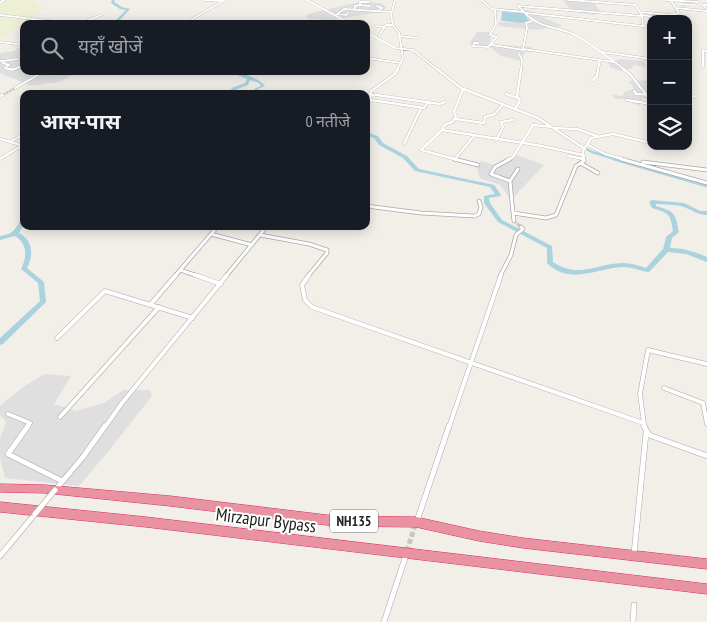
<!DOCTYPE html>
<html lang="hi">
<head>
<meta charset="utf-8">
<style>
  body { margin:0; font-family:"PT Sans Narrow","Noto Sans Devanagari",sans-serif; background:#20242c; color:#f1f3f6 }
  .controls { position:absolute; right:15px; top:15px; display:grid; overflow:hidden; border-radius:10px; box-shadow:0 2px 12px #0003 }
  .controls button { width:45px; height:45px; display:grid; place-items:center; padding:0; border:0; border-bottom:1px solid #363941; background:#171b24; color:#f1f3f6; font:25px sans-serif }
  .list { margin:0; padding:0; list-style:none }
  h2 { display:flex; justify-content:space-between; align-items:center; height:65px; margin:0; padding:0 20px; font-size:21px }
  h2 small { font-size:16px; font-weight:400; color:#9ea1a6 }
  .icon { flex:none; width:28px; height:28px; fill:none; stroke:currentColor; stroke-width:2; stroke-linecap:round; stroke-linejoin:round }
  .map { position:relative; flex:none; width:707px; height:622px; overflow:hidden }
  .search { position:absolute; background:#171b24; box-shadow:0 2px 12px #0003; left:20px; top:20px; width:350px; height:55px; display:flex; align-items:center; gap:12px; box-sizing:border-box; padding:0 18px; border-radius:10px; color:#9ea1a6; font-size:19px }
  .panel { position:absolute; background:#171b24; box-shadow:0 2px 12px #0003; left:20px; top:90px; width:350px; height:140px; border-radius:10px }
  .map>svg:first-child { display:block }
  .residential { fill:#e0dfdf }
  .farmland { fill:#eef0d5 }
  .water { fill:#aad3df }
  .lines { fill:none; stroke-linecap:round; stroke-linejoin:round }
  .canal-far1 { stroke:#aad3df; stroke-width:2.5 }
  .canal { stroke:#aad3df; stroke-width:3 }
  .river { fill:#aad3df; fill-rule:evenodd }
  .street-tunnel-far2 { stroke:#c8c6c1; stroke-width:2.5; stroke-dasharray:2.5 1; stroke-linecap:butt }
  .street-tunnel-far1 { stroke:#c8c6c1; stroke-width:3; stroke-dasharray:3 1; stroke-linecap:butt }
  .street-tunnel { stroke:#c8c6c1; stroke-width:5; stroke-dasharray:5 2.5; stroke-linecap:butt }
  .street-far4-casing { stroke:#a9a9a9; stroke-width:2.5 }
  .street-far3-casing { stroke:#a9a9a9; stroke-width:3 }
  .street-far2-casing { stroke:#a9a9a9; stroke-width:4.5 }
  .street-far1-casing { stroke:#a9a9a9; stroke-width:5 }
  .street-casing { stroke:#a9a9a9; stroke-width:6 }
  .highway-casing { stroke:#dc2a67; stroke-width:1 }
  .street-far4 { stroke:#fff; stroke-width:2 }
  .street-far3 { stroke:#fff; stroke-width:2.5 }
  .street-far2 { stroke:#fff; stroke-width:3 }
  .street-far1 { stroke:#fff; stroke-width:4 }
  .street { stroke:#fff; stroke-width:5 }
  .highway { fill:#e892a2; fill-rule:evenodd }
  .street-bridge-casing { stroke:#a9a9a9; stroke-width:6; stroke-linecap:butt }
  .street-bridge { stroke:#fff; stroke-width:5 }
  .labels { text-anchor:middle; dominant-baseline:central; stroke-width:4; stroke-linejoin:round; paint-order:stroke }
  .shield { fill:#fff; stroke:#646464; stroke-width:1 }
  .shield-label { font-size:14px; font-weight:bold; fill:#222 }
  .near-street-label { font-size:18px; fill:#222; stroke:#fff }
</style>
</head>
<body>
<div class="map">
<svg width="707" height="622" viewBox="0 0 707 622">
  <rect width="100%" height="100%" fill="#f2efe9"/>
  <path class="residential" d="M563 0 598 1 595 5 600 11 593 15 571 11Z
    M364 1 380 3 387 7 381 12 331 20 309 19 305 16 311 13Z
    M492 8 528 10 563 26 536 30 499 26V22L521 23 529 20 523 13 493 11Z
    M477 32H491L490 44 532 47 531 52H525L521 61 501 56 492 48 469 44Z
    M24 44V71H79L59 82 30 86 0 73V53L14 51Z
    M621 59 644 61 647 67 633 65V68L620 71 610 67 608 62Z
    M651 80V98H643L640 105 633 104 631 100 613 98V95L623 96 624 92 634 89 629 81Z
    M517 155 544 165 511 200 500 185 480 178 476 165 482 161 499 167Z
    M45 374 71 376 54 404 76 411 104 403 123 390H150L152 396 107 453 79 486 5 478 0 458V438L6 422 0 415V406L23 387Z"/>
  <path class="farmland" d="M0 0H34L43 9 0 41Z"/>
  <path class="water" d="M502 12 524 13 529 21 521 23 503 21 501 20Z"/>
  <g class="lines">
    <path class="canal-far1" d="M583 147 592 152 618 160"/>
    <path class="canal" d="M614 159 707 186"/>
    <path class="river" d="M112 0H115L114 2 122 7 130 9 118 22 121 24H117L114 22 126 10 120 9 111 3Z
      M228 71C238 71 259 78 265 86L258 89 261 94H257L254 89 261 86 259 83 250 80 248 85 235 90 232 94H228L232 88 245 83 247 79Z
      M366 132 378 136 383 143 407 156 419 169 494 185 501 195 500 196 489 198 490 203 502 220 552 246 553 262C579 279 595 264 622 263 630 263 638 265 646 268L663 249 666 237 673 231C670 213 670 214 652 208L649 202 652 200 684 203 700 211H707V215C698 215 692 210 684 207 675 204 665 205 656 204V206C676 212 675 213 679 232L672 238 670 248C683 248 695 252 707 257V262L686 254 668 252 649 272H647C639 270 631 267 623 267 596 268 570 286 547 263V248L498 222 484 203V196L495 194 490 187 415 171 403 158 379 145 374 138 366 135Z
      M24 217V224L19 233C33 240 34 255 27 268L44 282 46 302 3 344 0 345V338L40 301 38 283 21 269C27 257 28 244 15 236L0 240V236C14 234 15 229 22 218Z"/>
    <path class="street-tunnel-far2" d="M3 95 15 88"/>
    <path class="street-tunnel-far1" d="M514 221 521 227"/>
    <path class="street-tunnel" d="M407 551 416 522"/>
    <defs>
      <path id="street-far4" d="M204 0 222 1
        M307 0 351 24
        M395 0 391 15 393 25 399 33 403 58 397 70
        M481 0 492 9 524 12C539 28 554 26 573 34 592 44 608 57 625 70
        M569 0 636 5 642 16 643 26
        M665 0 698 2
        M0 2 4 0
        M679 4 695 5
        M360 5 370 6
        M377 6 382 8 378 11
        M705 7 703 5H707
        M676 8 707 11
        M354 10 355 6 360 5V2H369
        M524 12 518 6 642 16
        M640 12 670 15 679 13 671 1
        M526 13 651 27
        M337 14 346 15 348 13
        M671 14 680 19
        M0 15 75 24
        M336 15 344 9 391 12
        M641 15 663 18 659 15
        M532 21 526 23 527 28 523 49 614 62
        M80 24 101 15
        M184 24 225 0
        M376 26 384 27
        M366 32 395 48 413 50 438 70
        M379 36 386 25H393
        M399 36 417 38
        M0 42 24 45
        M478 43H474L473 46 488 47 497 37 490 35 496 24 495 10
        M492 45 524 50
        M602 52 651 59
        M519 54 522 60 521 70
        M688 55V64
        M366 58 401 63
        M0 61H4L3 63 9 65 5 68 12 70
        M3 61 17 59
        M703 67V50L707 51
        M12 70 24 65
        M598 70 600 60"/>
      <path id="street-far3" d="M8 69H15
        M437 69 461 88 538 118 585 149
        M623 69 630 74 651 101
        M593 80 597 76 598 69
        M15 88 45 71
        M634 91 636 94 651 95
        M370 94 440 104 445 102
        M506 94 518 98
        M0 96 3 95
        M371 100 424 108 428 101
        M627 100 651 104
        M690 101 691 97 696 96
        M515 109 520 101 517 96 521 69
        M366 110 370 101 371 91 395 74 398 69
        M455 119 484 123 485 117 495 114 503 104
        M554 128 577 129 597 136
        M442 130 542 146 583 155
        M0 139 24 146
        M496 140 503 127 501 122 513 120
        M10 142 24 134
        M404 144 421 108
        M588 145 605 154 626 160
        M568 156 584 159
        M0 159 23 145
        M455 159 474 136
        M458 160 421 150 442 130 444 125 452 122 456 117 454 112 463 89
        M507 160 513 157 533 125 552 127
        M584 160 583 151 591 138 613 134 651 143"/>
      <path id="street-far2" d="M454 159 478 165
        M510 159 495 167 491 174 510 181
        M582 159H584
        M621 159 707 183
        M643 162 707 170
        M582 164 598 173
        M366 206 421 213 474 216 479 214 481 207 479 201
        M513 213 510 181 518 169
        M514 221 513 213 546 218 556 215 576 166 584 161V159
        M211 234 252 245
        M260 235 309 244 327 250V253L308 276
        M180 270 198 276
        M175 276 218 226
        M226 276 267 226
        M500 276 511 255 516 235 523 229 521 227"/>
      <path id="street-far1" d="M195 275 221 284
        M309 275 302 285 305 300 312 307 643 423 645 427
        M150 305 176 275
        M57 338 105 291 193 318
        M664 388 703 403 707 424
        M8 414 30 423 27 427
        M60 417 159 307
        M644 424 640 394 648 350 707 364
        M105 427 122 403 227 275
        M449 427 501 275"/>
      <path id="street" d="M28 426 8 454 62 481
        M644 426 649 435 707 456
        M56 489 83 457 105 426
        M417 521 449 426
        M634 554 646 433
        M0 556 35 514
        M384 622 406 555
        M633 622 634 605"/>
      <path id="highway" d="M0 484 45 485 170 496 335 516 416 517 479 531 523 538 707 559V569L523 548 479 541 416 527 335 526 170 506 45 493 0 492Z
        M0 502 146 517 707 584V594L146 527 0 512Z"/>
    </defs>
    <use href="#street-far4" class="street-far4-casing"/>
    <use href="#street-far3" class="street-far3-casing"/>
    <use href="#street-far2" class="street-far2-casing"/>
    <use href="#street-far1" class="street-far1-casing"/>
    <use href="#street" class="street-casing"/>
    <use href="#highway" class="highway-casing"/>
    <use href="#street-far4" class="street-far4"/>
    <use href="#street-far3" class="street-far3"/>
    <use href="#street-far2" class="street-far2"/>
    <use href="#street-far1" class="street-far1"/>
    <use href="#street" class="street"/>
    <use href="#highway" class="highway"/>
    <defs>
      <path id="street-bridge" d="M35 514 55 490"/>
    </defs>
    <use href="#street-bridge" class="street-bridge-casing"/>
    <use href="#street-bridge" class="street-bridge"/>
  </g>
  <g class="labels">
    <rect class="shield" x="330" y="509.5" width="48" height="23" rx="4"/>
    <g class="shield-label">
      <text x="354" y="521">NH135</text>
    </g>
    <g class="near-street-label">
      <text transform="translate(266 520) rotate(7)">Mirzapur Bypass</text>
    </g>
  </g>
</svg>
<div class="controls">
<button>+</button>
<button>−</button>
<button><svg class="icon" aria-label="layers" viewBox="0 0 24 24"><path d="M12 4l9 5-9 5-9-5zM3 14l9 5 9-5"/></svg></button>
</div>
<div class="search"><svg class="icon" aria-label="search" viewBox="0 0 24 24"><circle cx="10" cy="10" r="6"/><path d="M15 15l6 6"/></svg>यहाँ खोजें</div>
<section class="panel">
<h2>आस-पास<small>0 नतीजे</small></h2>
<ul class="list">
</ul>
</section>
</div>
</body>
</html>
